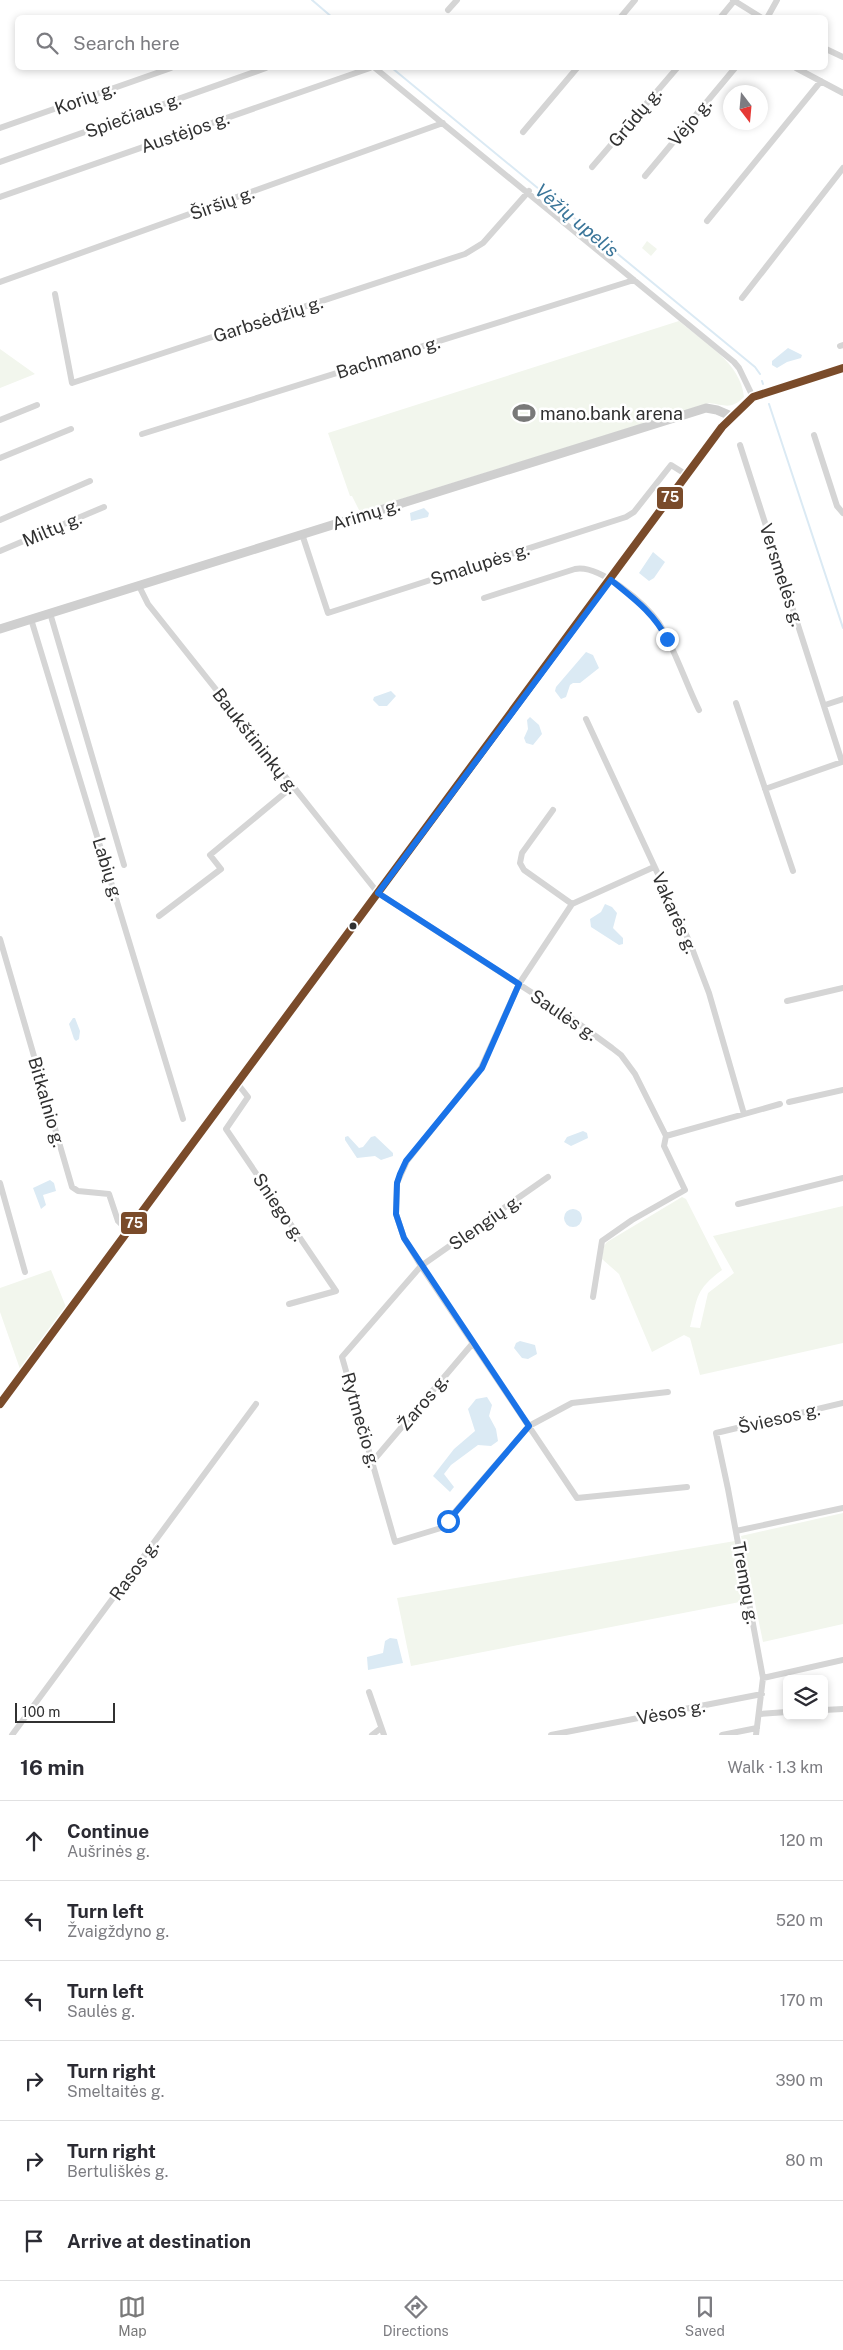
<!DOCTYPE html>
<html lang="en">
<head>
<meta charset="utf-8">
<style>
  body { margin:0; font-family:"Public Sans",sans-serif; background:#f7f7f7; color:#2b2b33 }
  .controls { position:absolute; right:15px; bottom:15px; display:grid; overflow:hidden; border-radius:8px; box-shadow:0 2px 8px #0003 }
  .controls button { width:45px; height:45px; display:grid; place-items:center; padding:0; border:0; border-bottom:1px solid #e1e1e2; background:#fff; color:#2b2b33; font:25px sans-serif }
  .compass { position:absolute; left:723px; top:85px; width:45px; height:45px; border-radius:50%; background:#fff; box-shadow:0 2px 8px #0003; rotate:164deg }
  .scale { position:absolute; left:15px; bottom:12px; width:100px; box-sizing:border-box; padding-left:5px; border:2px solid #313131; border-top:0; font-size:14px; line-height:18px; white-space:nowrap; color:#313131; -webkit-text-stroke:4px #fff; paint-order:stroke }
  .stop { position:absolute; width:15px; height:15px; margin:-11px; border:4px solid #1a73e8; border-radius:50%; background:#fff }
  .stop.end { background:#1a73e8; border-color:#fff; box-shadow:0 1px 5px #0008 }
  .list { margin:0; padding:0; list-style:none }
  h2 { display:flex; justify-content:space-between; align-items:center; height:65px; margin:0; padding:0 20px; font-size:21px }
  h2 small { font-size:16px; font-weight:400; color:#7c7c81 }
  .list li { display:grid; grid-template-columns:32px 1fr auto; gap:15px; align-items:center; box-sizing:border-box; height:80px; padding:0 20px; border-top:1px solid #e1e1e2 }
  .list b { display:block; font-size:19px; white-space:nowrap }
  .list p { margin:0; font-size:16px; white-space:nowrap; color:#7c7c81 }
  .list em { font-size:16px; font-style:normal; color:#7c7c81 }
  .icon { flex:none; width:28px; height:28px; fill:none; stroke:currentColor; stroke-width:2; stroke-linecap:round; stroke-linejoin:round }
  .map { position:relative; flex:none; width:843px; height:1735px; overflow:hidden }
  .search { position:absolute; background:#fff; box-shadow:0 2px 8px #0003; left:15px; right:15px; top:15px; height:55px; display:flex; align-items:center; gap:12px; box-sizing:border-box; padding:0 18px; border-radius:8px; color:#7c7c81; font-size:19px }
  .sheet { height:545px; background:#fff }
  nav { display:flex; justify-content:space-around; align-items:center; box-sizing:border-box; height:70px; border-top:1px solid #e1e1e2; background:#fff; font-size:14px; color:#7c7c81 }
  nav a { display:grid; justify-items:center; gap:2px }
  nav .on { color:#797979 }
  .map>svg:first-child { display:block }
  .green { fill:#f2f6ed }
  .water { fill:#dbeaf4 }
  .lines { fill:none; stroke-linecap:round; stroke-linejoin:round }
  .stream { stroke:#dbeaf4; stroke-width:2 }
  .minor { stroke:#d5d5d5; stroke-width:6 }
  .secondary { stroke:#cfcfcf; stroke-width:9 }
  .bus-1-casing { stroke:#fff; stroke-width:11 }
  .bus-1 { stroke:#7a4b2a; stroke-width:8 }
  .route { stroke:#1a73e8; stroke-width:6 }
  .bus-dot { fill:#313131; stroke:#fff; stroke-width:2 }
  .labels { text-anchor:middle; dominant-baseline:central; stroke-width:5; stroke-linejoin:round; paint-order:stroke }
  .street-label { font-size:18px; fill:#313131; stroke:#fff }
  .poi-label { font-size:18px; fill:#313131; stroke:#fff; text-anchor:start }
  .water-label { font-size:19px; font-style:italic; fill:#3a7599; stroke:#fff }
  .line-badge { stroke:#fff; stroke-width:2 }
  .badge-label { font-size:14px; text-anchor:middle; font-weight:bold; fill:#fff }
</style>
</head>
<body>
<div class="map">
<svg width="843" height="1735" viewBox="0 0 843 1735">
  <rect width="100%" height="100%" fill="#fff"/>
  <path class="green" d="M647 241 657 249 651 256 642 248Z
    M679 321C704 342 741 363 744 397 731 410 725 405 709 403L366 510H359L352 496H350L328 433Z
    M0 349 35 374 0 388Z
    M682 1197 686 1199 722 1270C695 1290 698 1297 690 1327L700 1328 708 1293 734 1273 713 1236 843 1206V1343L700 1375 690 1338 684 1335 652 1352 619 1274 602 1259 604 1246 607 1242Z
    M51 1270 66 1307 20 1369 0 1312V1288Z
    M843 1513V1624L763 1642 741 1536Z
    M735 1541 745 1601 411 1666 397 1598Z"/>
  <path class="water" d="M788 348 802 355 801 358 787 362 777 368 772 365V361Z
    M424 508 429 513 428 517 411 521 410 513Z
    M653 552 665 562 654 578 649 581 639 573Z
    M586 652 593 655 599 668 580 683H573L570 685 566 697 561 699 555 691 556 687Z
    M391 691 396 696 387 706H379L373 700 374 697Z
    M530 717 539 725 542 734 533 745 526 743 524 738 528 729 527 720Z
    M605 904 612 907 617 913 613 928 623 938V944L619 945 591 927 590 919 601 912Z
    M73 1018H75L80 1031 79 1039 76 1041 74 1039 69 1024Z
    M583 1131 587 1133 588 1138 571 1146 564 1142 567 1137Z
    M348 1136 359 1148 363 1147 371 1137 375 1136 393 1153V1156L381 1160 375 1156 357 1158 345 1140V1137Z
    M50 1180 54 1183 56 1191 43 1195 46 1205 41 1209 33 1188Z
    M564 1218a9 9 0 1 1 18 0a9 9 0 1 1-18 0Z
    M520 1341 535 1345 537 1354 528 1359 522 1358 514 1348 516 1343Z
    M487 1397 492 1405 489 1416 496 1429 498 1441 491 1446 478 1445 451 1465 444 1474 454 1487 450 1492 433 1476 454 1449 475 1431 468 1409 476 1399Z
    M390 1638 397 1639 403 1663 368 1670 367 1657 383 1653 385 1641Z"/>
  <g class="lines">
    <path class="stream" d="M312 0 333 18
      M392 68 755 367 760 374
      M762 381 763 384
      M769 404 843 628"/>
    <path class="minor" d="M733 0 762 18
      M448 10 457 0
      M312 18H315
      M620 18 635 0
      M720 18 734 1
      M767 18 777 0
      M826 49 843 57
      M375 68 734 362 739 368 753 397
      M796 68 843 93
      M0 128 171 68
      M523 132 577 68
      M0 162 266 68
      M592 167 677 68
      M645 176 735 68
      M0 197 370 68
      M707 221 821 81
      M0 282 443 123
      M55 294 72 383 465 254 483 243 529 191
      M742 298 843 168
      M840 346 843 345
      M0 420 37 405
      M142 434 634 280
      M814 435 837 506 843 513
      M740 445 842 762 765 789
      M0 458 71 429
      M0 520 90 481
      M302 534 328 613 626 517 634 512 671 465 687 475
      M0 551 104 507
      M139 586 148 604 378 893 571 1018 612 1048 621 1055 635 1074 666 1136
      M484 598 575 569C600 564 645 604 659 623 673 645 687 686 699 710
      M50 613 124 865
      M31 619 183 1119
      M736 703 793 871
      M825 705 843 699
      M586 719 690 943 709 993 744 1114
      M553 810 522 853 520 863 524 870 572 904
      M654 867 572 904 519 984 481 1068 407 1161 397 1183 396 1214 404 1238 421 1266 577 1498 687 1487
      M159 916 221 869 210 855 292 787
      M0 939 72 1187 78 1191 109 1194 118 1221 128 1231
      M787 1001 843 988
      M237 1083 248 1097 226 1129 336 1291 289 1304
      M789 1102 843 1090
      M666 1136 780 1104
      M548 1177 421 1266 342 1357 395 1542 441 1528 529 1426 572 1403 668 1392
      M0 1183 25 1272
      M738 1204 843 1178
      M593 1297 602 1241 632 1220 685 1190 664 1146 666 1136
      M373 1461 473 1343
      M736 1531 843 1508
      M763 1678 843 1660
      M369 1692 384 1735
      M824 1710 843 1709
      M760 1714 787 1712
      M12 1735 256 1404
      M372 1735 381 1728
      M551 1735 762 1694
      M722 1735 757 1728
      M756 1735 763 1678 728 1489 716 1433 843 1403"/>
    <path class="secondary" d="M0 629 706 408 717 410 731 416
      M0 1404 722 427 753 397 843 368"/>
    <defs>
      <path id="bus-1" d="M0 1404 722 427 753 397 843 368"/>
    </defs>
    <use href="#bus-1" class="bus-1-casing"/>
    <use href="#bus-1" class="bus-1"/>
  </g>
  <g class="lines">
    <path class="route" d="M448 1521 529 1426 404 1238 396 1214 397 1183 400 1174 406 1161 482 1068 519 984 378 893 611 580C633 598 654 613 667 639"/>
  </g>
  <defs>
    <symbol id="stadium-bare" viewBox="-9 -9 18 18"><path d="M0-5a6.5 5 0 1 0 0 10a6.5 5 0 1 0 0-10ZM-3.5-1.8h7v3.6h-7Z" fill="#797979" stroke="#fff" stroke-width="2.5" paint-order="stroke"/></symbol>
  </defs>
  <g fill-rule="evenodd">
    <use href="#stadium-bare" x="508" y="397" width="32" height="32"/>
  </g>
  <circle class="bus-dot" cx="353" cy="926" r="4.5"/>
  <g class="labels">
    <g class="street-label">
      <text transform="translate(85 98) rotate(-20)">Korių g.</text>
      <text transform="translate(133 115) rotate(-20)">Spiečiaus g.</text>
      <text transform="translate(635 117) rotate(-50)">Grūdų g.</text>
      <text transform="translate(690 122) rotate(-50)">Vėjo g.</text>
      <text transform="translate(185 132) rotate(-19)">Austėjos g.</text>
      <text transform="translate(222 203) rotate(-20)">Širšių g.</text>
      <text transform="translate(268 319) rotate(-18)">Garbsėdžių g.</text>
      <text transform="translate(388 357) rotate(-17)">Bachmano g.</text>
      <text transform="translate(366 514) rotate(-17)">Arimų g.</text>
      <text transform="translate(52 529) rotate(-23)">Miltų g.</text>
      <text transform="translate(480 564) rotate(-18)">Smalupės g.</text>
      <text transform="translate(782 575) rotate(72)">Versmelės g.</text>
      <text transform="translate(256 741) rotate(52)">Baukštininkų g.</text>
      <text transform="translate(108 869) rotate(73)">Labių g.</text>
      <text transform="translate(675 913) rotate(66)">Vakarės g.</text>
      <text transform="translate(564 1015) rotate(34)">Saulės g.</text>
      <text transform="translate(47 1102) rotate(74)">Bitkalnio g.</text>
      <text transform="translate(279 1207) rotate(56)">Sniego g.</text>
      <text transform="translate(485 1222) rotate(-35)">Slengių g.</text>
      <text transform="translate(423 1402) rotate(-50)">Žaros g.</text>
      <text transform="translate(779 1418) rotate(-13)">Šviesos g.</text>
      <text transform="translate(361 1420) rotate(74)">Rytmečio g.</text>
      <text transform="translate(134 1570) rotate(-54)">Rasos g.</text>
      <text transform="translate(746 1583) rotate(80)">Trempų g.</text>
      <text transform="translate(671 1712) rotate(-11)">Vėsos g.</text>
    </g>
    <g class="poi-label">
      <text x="540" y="413">mano.bank arena</text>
    </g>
    <g class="water-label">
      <text transform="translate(577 220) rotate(40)">Vėžių upelis</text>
    </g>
  </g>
  <g class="line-badge">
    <rect x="656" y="486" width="28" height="24" rx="5" fill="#7a4b2a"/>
    <rect x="120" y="1211" width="28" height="24" rx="5" fill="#7a4b2a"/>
  </g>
  <g class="badge-label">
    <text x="670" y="502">75</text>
    <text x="134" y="1228">75</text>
  </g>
</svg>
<div class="controls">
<button><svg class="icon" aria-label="layers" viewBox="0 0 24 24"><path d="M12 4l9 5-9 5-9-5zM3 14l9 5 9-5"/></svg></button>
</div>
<svg class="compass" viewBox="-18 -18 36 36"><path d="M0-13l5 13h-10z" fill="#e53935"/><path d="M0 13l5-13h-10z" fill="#7c7c81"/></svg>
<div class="scale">100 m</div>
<div class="stop" style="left:448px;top:1521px"></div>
<div class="stop end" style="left:667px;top:639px"></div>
<div class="search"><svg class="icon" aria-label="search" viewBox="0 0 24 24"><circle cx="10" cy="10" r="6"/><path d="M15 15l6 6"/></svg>Search here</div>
</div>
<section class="sheet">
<h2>16 min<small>Walk · 1.3 km</small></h2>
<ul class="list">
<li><svg class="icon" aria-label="ahead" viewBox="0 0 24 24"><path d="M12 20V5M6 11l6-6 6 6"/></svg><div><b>Continue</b><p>Aušrinės g.</p></div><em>120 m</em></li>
<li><svg class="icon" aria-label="left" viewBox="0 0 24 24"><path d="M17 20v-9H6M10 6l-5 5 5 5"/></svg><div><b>Turn left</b><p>Žvaigždyno g.</p></div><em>520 m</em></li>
<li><svg class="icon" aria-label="left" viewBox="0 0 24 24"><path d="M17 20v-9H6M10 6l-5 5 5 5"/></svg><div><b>Turn left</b><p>Saulės g.</p></div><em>170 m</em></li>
<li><svg class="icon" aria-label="right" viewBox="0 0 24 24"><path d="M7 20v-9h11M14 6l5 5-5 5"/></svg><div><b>Turn right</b><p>Smeltaitės g.</p></div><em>390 m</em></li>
<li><svg class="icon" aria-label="right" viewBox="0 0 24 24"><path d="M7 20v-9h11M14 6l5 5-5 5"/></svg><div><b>Turn right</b><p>Bertuliškės g.</p></div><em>80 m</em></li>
<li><svg class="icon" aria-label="arrive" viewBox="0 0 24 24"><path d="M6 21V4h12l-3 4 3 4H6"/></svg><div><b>Arrive at destination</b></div></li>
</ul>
</section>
<nav>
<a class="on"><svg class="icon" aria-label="map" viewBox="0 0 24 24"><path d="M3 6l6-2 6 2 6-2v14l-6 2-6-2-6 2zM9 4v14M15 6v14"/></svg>Map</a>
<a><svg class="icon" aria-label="directions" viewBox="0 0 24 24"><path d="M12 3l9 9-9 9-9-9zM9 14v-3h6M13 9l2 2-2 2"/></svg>Directions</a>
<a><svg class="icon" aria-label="saved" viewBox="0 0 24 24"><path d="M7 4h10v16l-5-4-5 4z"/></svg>Saved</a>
</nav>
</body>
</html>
